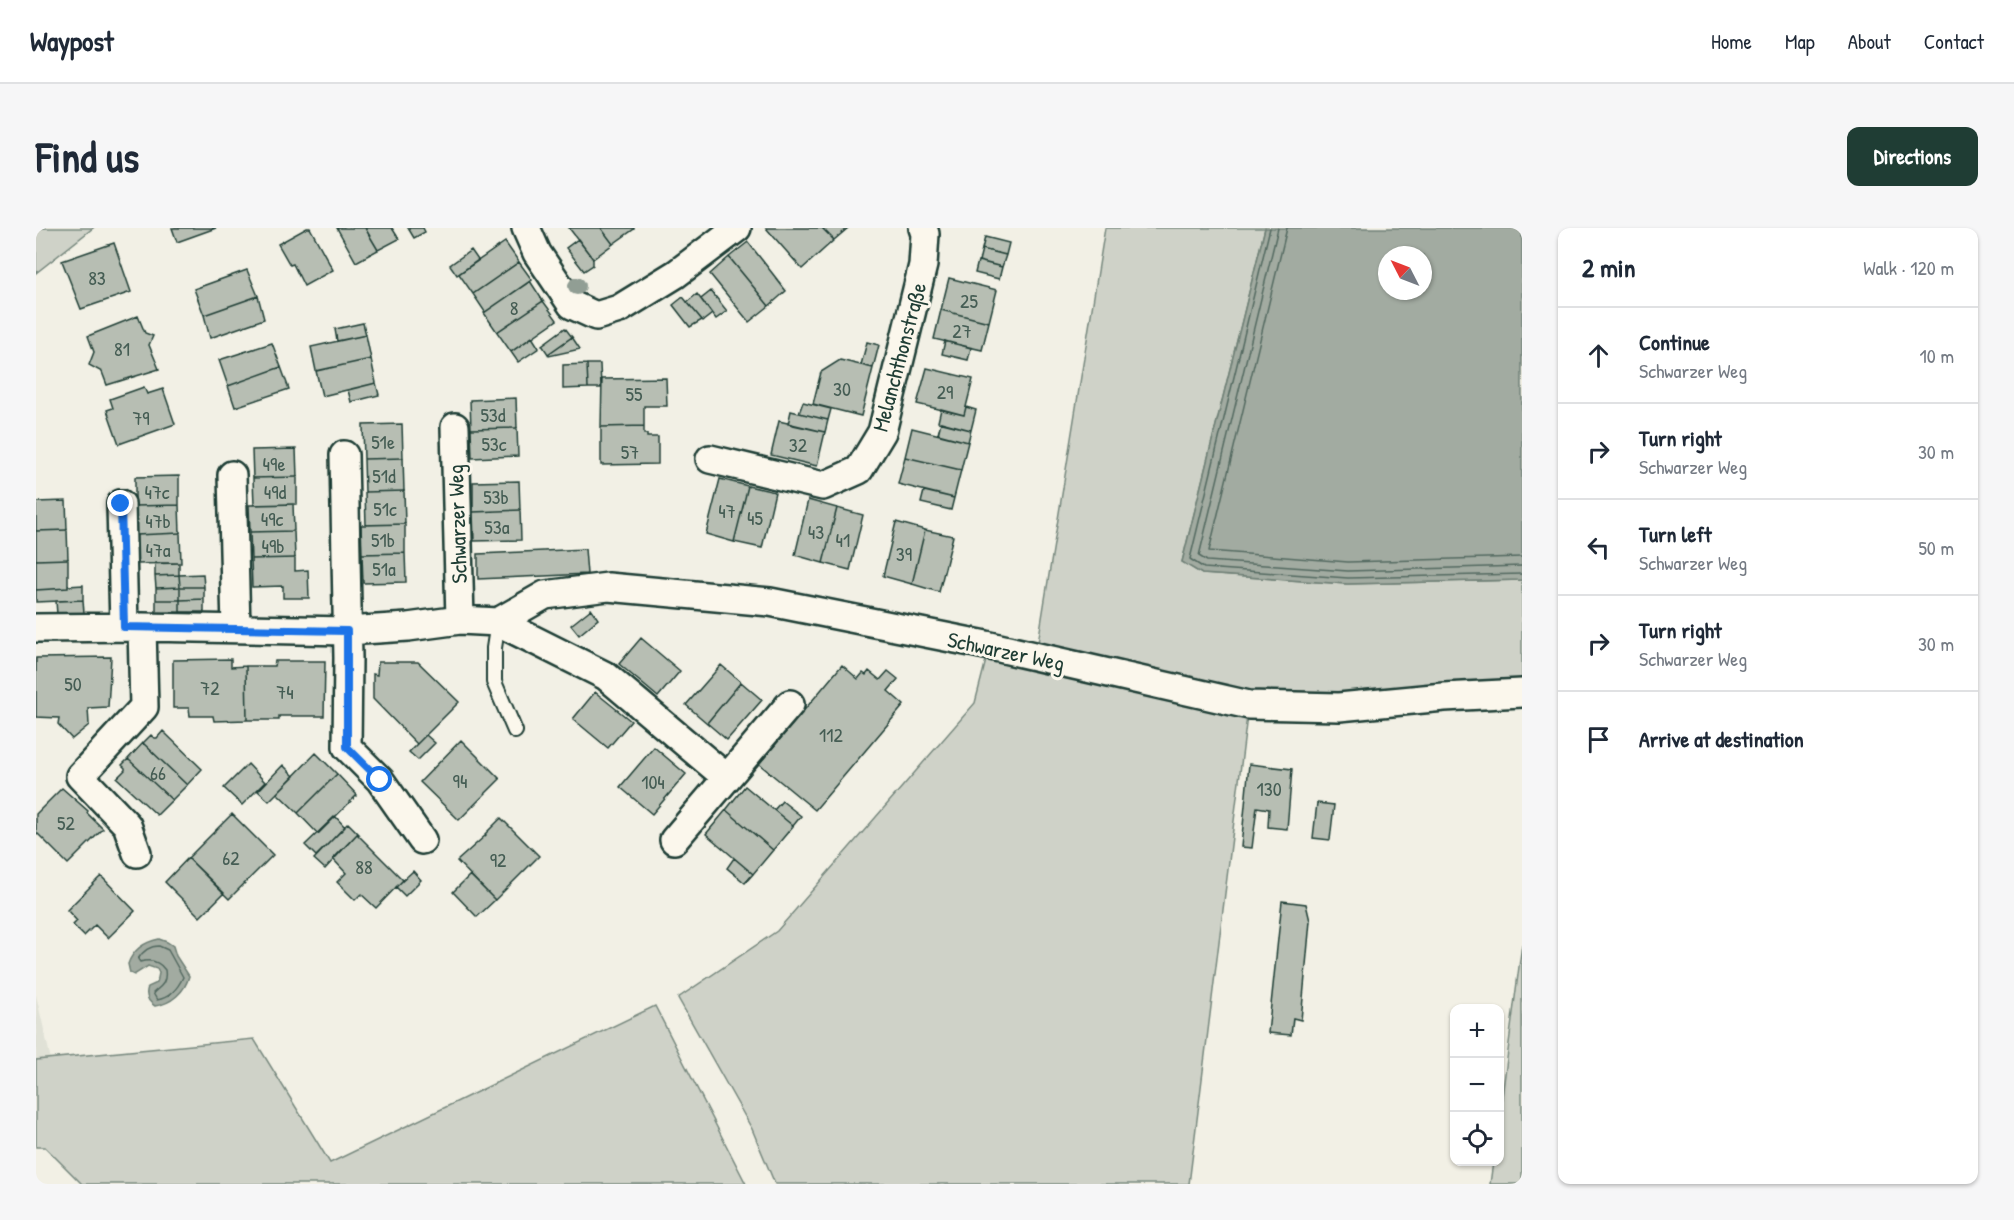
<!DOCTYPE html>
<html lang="en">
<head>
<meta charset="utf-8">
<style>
  body { margin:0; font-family:"Patrick Hand",sans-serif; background:#f6f6f7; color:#1f2937 }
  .controls { position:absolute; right:18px; bottom:18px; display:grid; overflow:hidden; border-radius:12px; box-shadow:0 2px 4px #0004 }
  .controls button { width:54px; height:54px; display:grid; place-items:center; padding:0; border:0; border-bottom:2px solid #e0e1e3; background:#fff; color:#1f2937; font:30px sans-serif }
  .compass { position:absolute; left:1342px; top:18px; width:54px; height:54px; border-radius:50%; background:#fff; box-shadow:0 2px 4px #0004; rotate:312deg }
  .stop { position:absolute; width:18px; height:18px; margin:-14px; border:4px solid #1a73e8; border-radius:50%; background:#fff }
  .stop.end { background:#1a73e8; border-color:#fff; box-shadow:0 2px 6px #0008 }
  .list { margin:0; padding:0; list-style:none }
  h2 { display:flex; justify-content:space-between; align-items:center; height:78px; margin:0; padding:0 24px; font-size:26px }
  h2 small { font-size:20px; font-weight:400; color:#747a83 }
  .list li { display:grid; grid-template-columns:39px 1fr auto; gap:18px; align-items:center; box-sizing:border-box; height:96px; padding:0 24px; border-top:2px solid #e0e1e3 }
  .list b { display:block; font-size:22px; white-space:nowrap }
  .list p { margin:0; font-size:20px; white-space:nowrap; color:#747a83 }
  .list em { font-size:20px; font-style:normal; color:#747a83 }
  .icon { flex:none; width:33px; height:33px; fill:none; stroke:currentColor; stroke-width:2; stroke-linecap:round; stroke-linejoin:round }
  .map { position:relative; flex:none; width:1486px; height:956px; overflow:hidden; border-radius:12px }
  header { display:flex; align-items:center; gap:36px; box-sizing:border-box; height:84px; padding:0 30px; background:#fff; border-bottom:2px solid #e0e1e3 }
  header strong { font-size:28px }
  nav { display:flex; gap:33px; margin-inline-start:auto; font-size:21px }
  .intro { display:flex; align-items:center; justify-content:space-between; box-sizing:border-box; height:144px; padding:0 36px }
  h1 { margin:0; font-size:42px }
  .button { padding:15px 27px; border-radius:12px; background:#1f3d34; color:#fff; font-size:21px; font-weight:700 }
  main { display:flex; gap:36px; padding:0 36px }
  aside { flex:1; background:#fff; border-radius:12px; box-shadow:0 2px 4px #0004 }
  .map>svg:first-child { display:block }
  .built { fill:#e0e1d6 }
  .green { fill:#cfd2c8; stroke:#77887e; stroke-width:1.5 }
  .water { fill:#a2aba1; stroke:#6e7f75; stroke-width:1.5; fill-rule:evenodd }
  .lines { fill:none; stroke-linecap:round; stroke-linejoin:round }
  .shore { stroke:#536960; stroke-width:1.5 }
  .building { fill:#b7beb3; stroke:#1f3d34; stroke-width:1.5 }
  .service-casing { stroke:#1f3d34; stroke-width:18 }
  .minor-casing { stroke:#1f3d34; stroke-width:32 }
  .service { stroke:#fbf7ec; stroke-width:14 }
  .minor { stroke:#fbf7ec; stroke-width:27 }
  .tree { fill:#919e94 }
  .route { stroke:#1a73e8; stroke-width:8 }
  .labels { text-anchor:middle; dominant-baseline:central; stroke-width:6; stroke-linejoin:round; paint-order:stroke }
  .number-label { font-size:20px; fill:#455d54 }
  .street-label { font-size:22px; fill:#1f3d34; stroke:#fbf7ec }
</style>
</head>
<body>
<header>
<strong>Waypost</strong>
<nav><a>Home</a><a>Map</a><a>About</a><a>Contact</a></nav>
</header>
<div class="intro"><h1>Find us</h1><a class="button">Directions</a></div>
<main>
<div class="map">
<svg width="1486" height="956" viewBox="0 0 1486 956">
  <rect width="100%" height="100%" fill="#f2f0e5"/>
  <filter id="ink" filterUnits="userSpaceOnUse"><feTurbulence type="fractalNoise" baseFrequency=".0167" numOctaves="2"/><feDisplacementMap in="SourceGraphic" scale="12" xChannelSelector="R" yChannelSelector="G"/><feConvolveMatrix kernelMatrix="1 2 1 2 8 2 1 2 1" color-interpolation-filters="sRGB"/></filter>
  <g filter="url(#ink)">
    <path class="built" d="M0 767 15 832H0Z"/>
    <path class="green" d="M0 0H57L0 45Z
      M1069 0H1229L1146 334 1166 346 1311 356 1486 352V451L1286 468 1217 465 1002 415Z
      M950 432 1060 454 1211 488 1153 956H739L716 901 642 770 741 703 939 475Z
      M1486 716V956H1454L1457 934H1464V884Z
      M619 778 710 956H46L9 919H0V832L218 811 294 935Z"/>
    <path class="water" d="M1229 0H1486V352L1311 356 1166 346 1146 334ZM1351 27H1387V63H1351Z
      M123 711 131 714 137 718 140 728 153 748C149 764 135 776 119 778 111 773 109 767 112 759L121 755 123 745 121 741 112 738 98 747 94 745 92 736C97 722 108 714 123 711Z"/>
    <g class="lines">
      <path class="shore" d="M1234 0 1154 331 1168 340 1312 350 1486 346
        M1242 0 1163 328 1171 333 1312 343 1486 338
        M1251 0 1173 323 1312 334 1486 329
        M123 718 132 722 147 749C142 760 133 770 121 772L117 765C125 758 131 755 129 742 123 733 115 731 104 734L102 731C107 723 114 718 123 718Z"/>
    </g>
    <path class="building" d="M136 0H180L141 14Z
      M271 0H274L297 42 268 58 257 36 254 37 242 16Z
      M301 0H329L342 22 320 34Z
      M329 0H356L363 11 342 22Z
      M372 0H387L389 4 378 10Z
      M533 0H565L577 16 557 31Z
      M565 0H598V1L577 16Z
      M730 0H786L798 12 766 41Z
      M786 0H812L798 12Z
      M949 9 973 15 970 27 946 21Z
      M542 11 557 31V37L548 43 530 20Z
      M469 14 483 34 437 66 423 46Z
      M712 14 750 63 733 78 693 29Z
      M78 15 95 64 45 81 26 33Z
      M946 21 970 27 966 39 943 33Z
      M435 22 442 32 421 47 414 37Z
      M693 29 733 78 713 94 674 46Z
      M942 33 966 39 963 51 939 45Z
      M483 34 496 52 449 84 437 66Z
      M211 42 222 68 168 87 158 61Z
      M913 50 961 62 953 94 905 82Z
      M494 53 507 73 461 104 448 85Z
      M675 63 691 83 680 91 665 71Z
      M661 66 676 86 667 93 651 74Z
      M222 68 228 91 174 110 168 87Z
      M647 69 666 92 654 99 637 77Z
      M507 73 521 92 475 124 461 104Z
      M905 82 953 94 946 122 898 111Z
      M102 88 109 105 117 108 113 117 123 141 71 157 66 144 53 137 58 124 52 108Z
      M327 95 330 107 301 113 299 101Z
      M529 100 536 109 512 126 506 117Z
      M330 107 335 131 280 143 275 119Z
      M496 109 503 120 482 134 475 124Z
      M536 109 544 121 513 128 512 126Z
      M909 113 935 120 932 132 906 126Z
      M831 114 843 117 837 140 825 137Z
      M236 115 245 139 192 158 183 132Z
      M335 131 340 155 286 168 280 143Z
      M804 132 837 140 825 188 777 176 785 144Z
      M551 136H564L565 160H552Z
      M551 136 552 160 527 161V137Z
      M245 139 253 161 199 179 192 158Z
      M891 140 937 151 928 187 881 176Z
      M630 150 631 178H608V198L565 199 566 151Z
      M340 155 343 167 315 174 312 162Z
      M108 159 111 166 127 161 139 196 83 216 71 182 77 180 74 171Z
      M480 170 481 200 435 201 434 172Z
      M767 174 795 181 792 192 763 185Z
      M930 179 940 182 935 202 902 194 905 181 928 187Z
      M755 183 792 192 789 204 752 196Z
      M743 193 789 204 781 238 735 227Z
      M905 194 935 202 932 214 902 206Z
      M366 196 367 230 328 231 327 197Z
      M608 198V206H611V209H622V236L565 237V199Z
      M481 200 482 228 436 230 435 201Z
      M876 200 932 214 925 242 869 229Z
      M260 221 261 249 217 250 216 222Z
      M869 229 925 242 918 270 862 256Z
      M367 230 368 263 329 264 328 231Z
      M143 248V277L99 278V249Z
      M261 249V276L218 277 217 250Z
      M684 251 712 258 698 314 670 306Z
      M483 253 484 282 437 284V254Z
      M712 258 739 264 726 320 698 314Z
      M368 263 369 296 330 297 329 264Z
      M888 263 918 270 915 282 885 275Z
      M772 272 801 280 787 335 759 327Z
      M30 273 31 302 0 303V274Z
      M257 276 258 303 214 304 213 277Z
      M143 277 144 305 100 307 99 278Z
      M801 280 827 287 814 342 787 335Z
      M484 282 485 312 438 313 437 284Z
      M860 294 889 302 876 356 847 348Z
      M369 296V325L326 326 325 297Z
      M31 302 32 331 0 332V303Z
      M889 302 917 308 903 364 876 356Z
      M258 303 259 330 215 331 214 304Z
      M144 305 145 335 101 336 100 307Z
      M549 321 551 346 442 351V326Z
      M369 325 370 354 327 355 326 326Z
      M259 330V343L272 342 273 370H247V358L216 359 215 331Z
      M32 331V360L0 362V332Z
      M119 335H143V347L119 348Z
      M167 346 168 359H144L143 347Z
      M143 347 144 359 120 360 119 348Z
      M47 357V372L0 374V362L32 360V358Z
      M144 359V372H120V360Z
      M144 359H168V371L144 372Z
      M168 371V384H144V372Z
      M47 372 48 385 21 386 20 373Z
      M120 372H144V384L120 385Z
      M555 381 562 391 543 407 535 397Z
      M605 410 644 443 622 469 583 436Z
      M75 429 72 479 52 480 53 497 36 511 22 496 23 490 0 489V430Z
      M195 431V439L210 438 211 492 178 493 177 488H154L153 480H137V432Z
      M239 433H289L288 488H243V492H211L210 438H238Z
      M342 434H382L423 474 381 516 337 471V446L341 447Z
      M685 437 705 454 671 495 650 477Z
      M806 437 822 451 827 445 830 447 833 443 844 452 852 443 862 451 852 463 868 477 779 582 723 536Z
      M705 454 726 472 691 512 671 495Z
      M559 464 595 493 572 520 537 491Z
      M127 503 166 541 151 557 107 515 115 507 118 510H121Z
      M390 507 399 515 382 532 373 524Z
      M425 512 464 551 423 592 384 554Z
      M107 515 151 557 136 572 92 531Z
      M618 519 650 546 616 586 584 559Z
      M280 525 301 546 262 585 241 565Z
      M92 531 136 572 121 587 81 550 89 542V540L86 537Z
      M212 536 229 554 206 577 188 560Z
      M1213 536 1256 541 1251 601 1232 599 1233 581 1221 579 1216 620 1205 619Z
      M247 537 258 548 233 573 222 563Z
      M301 546 321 567 282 606 262 585Z
      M709 558 757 598 737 622 690 582Z
      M26 560 52 583 51 585 67 601 32 636 0 604V586Z
      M746 573 765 588 757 598 738 582Z
      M1281 575 1298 577 1294 612 1277 610Z
      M690 582 737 622 717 646 670 606Z
      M196 586 237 627 193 671 152 630Z
      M299 588 309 599 280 628 269 617Z
      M465 590 503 628 459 672 421 633 450 607 449 606Z
      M312 595 323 606H321L289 641 278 631Z
      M321 606 367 652 340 680 325 666 319 672 301 654 310 645 297 631Z
      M152 630 188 665 164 689 129 654Z
      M698 630 717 646 709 655 691 640Z
      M377 643 385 652 369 668 360 659Z
      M434 647 459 672 441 689 417 664Z
      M65 648 99 683 72 710 59 697 48 708 37 697 41 693 31 682Z
      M1246 673 1270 676 1274 693 1265 792 1257 790 1255 807 1232 805Z"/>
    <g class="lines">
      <defs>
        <path id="service" d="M462 394 458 420V454L479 503"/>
        <path id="minor" d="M490 0 501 25 536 77 560 88 583 81 640 46 701 0
          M419 199 424 392
          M308 227 312 430 311 519 344 552 386 612
          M674 231 787 258 823 242 846 204 887 37 889 6 887 0
          M196 247 200 400
          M85 276 88 399
          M462 394 570 448 691 550
          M0 400 106 399 311 403 372 399 424 392 462 394 509 367 572 359 734 374 950 417 1213 477 1303 479 1408 469 1486 465
          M638 612 754 476
          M101 625 91 597 44 548 108 479 106 399"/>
      </defs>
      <use href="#service" class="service-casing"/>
      <use href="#minor" class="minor-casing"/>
      <use href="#service" class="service"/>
      <use href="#minor" class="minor"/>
    </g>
    <circle class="tree" cx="541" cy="58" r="9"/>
  </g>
  <g class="lines" filter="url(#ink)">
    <path class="route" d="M85 276 88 399 311 403V519L344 552"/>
  </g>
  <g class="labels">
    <g class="number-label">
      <text x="61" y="49">83</text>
      <text x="933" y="72">25</text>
      <text x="478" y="79">8</text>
      <text x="926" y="102">27</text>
      <text x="86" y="120">81</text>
      <text x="806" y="160">30</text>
      <text x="909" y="163">29</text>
      <text x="598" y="165">55</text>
      <text x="457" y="186">53d</text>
      <text x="105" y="189">79</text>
      <text x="347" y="213">51e</text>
      <text x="458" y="215">53c</text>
      <text x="762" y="216">32</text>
      <text x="594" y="223">57</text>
      <text x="238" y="235">49e</text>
      <text x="348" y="247">51d</text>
      <text x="121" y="263">47c</text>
      <text x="239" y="263">49d</text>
      <text x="460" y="268">53b</text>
      <text x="349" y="280">51c</text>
      <text x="691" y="282">47</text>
      <text x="719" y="289">45</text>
      <text x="236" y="290">49c</text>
      <text x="122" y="292">47b</text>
      <text x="461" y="298">53a</text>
      <text x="780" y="303">43</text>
      <text x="347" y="311">51b</text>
      <text x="807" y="311">41</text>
      <text x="237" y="317">49b</text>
      <text x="122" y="321">47a</text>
      <text x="868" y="325">39</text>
      <text x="348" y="340">51a</text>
      <text x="37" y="455">50</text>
      <text x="174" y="459">72</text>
      <text x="249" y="463">74</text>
      <text x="795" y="506">112</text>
      <text x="122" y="544">66</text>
      <text x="424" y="552">94</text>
      <text x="617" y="553">104</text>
      <text x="1233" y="560">130</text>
      <text x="30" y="594">52</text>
      <text x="195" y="629">62</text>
      <text x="462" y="631">92</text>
      <text x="328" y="638">88</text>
    </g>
    <g class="street-label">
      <text transform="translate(863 129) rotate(-75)">Melanchthonstraße</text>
      <text transform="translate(421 296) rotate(-92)">Schwarzer Weg</text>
      <text transform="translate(970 423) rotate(12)">Schwarzer Weg</text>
    </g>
  </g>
</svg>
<div class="controls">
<button>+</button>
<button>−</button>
<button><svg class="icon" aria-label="locate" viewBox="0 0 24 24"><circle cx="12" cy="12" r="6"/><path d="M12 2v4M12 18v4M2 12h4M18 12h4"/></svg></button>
</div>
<svg class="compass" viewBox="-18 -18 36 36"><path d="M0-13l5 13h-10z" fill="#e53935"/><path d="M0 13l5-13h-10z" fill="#747a83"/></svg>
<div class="stop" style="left:344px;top:552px"></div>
<div class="stop end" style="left:85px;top:276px"></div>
</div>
<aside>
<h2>2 min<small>Walk · 120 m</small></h2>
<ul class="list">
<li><svg class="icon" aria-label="ahead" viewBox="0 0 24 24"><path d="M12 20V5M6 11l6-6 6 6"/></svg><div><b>Continue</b><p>Schwarzer Weg</p></div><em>10 m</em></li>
<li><svg class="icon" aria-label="right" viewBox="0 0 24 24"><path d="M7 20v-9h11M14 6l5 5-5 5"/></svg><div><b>Turn right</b><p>Schwarzer Weg</p></div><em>30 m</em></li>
<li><svg class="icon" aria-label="left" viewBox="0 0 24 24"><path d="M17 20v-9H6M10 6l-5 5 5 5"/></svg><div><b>Turn left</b><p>Schwarzer Weg</p></div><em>50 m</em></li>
<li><svg class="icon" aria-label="right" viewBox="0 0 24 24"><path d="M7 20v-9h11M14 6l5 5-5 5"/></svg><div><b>Turn right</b><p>Schwarzer Weg</p></div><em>30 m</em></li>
<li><svg class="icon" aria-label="arrive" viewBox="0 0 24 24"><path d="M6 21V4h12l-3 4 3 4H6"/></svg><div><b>Arrive at destination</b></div></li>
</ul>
</aside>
</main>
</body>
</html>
